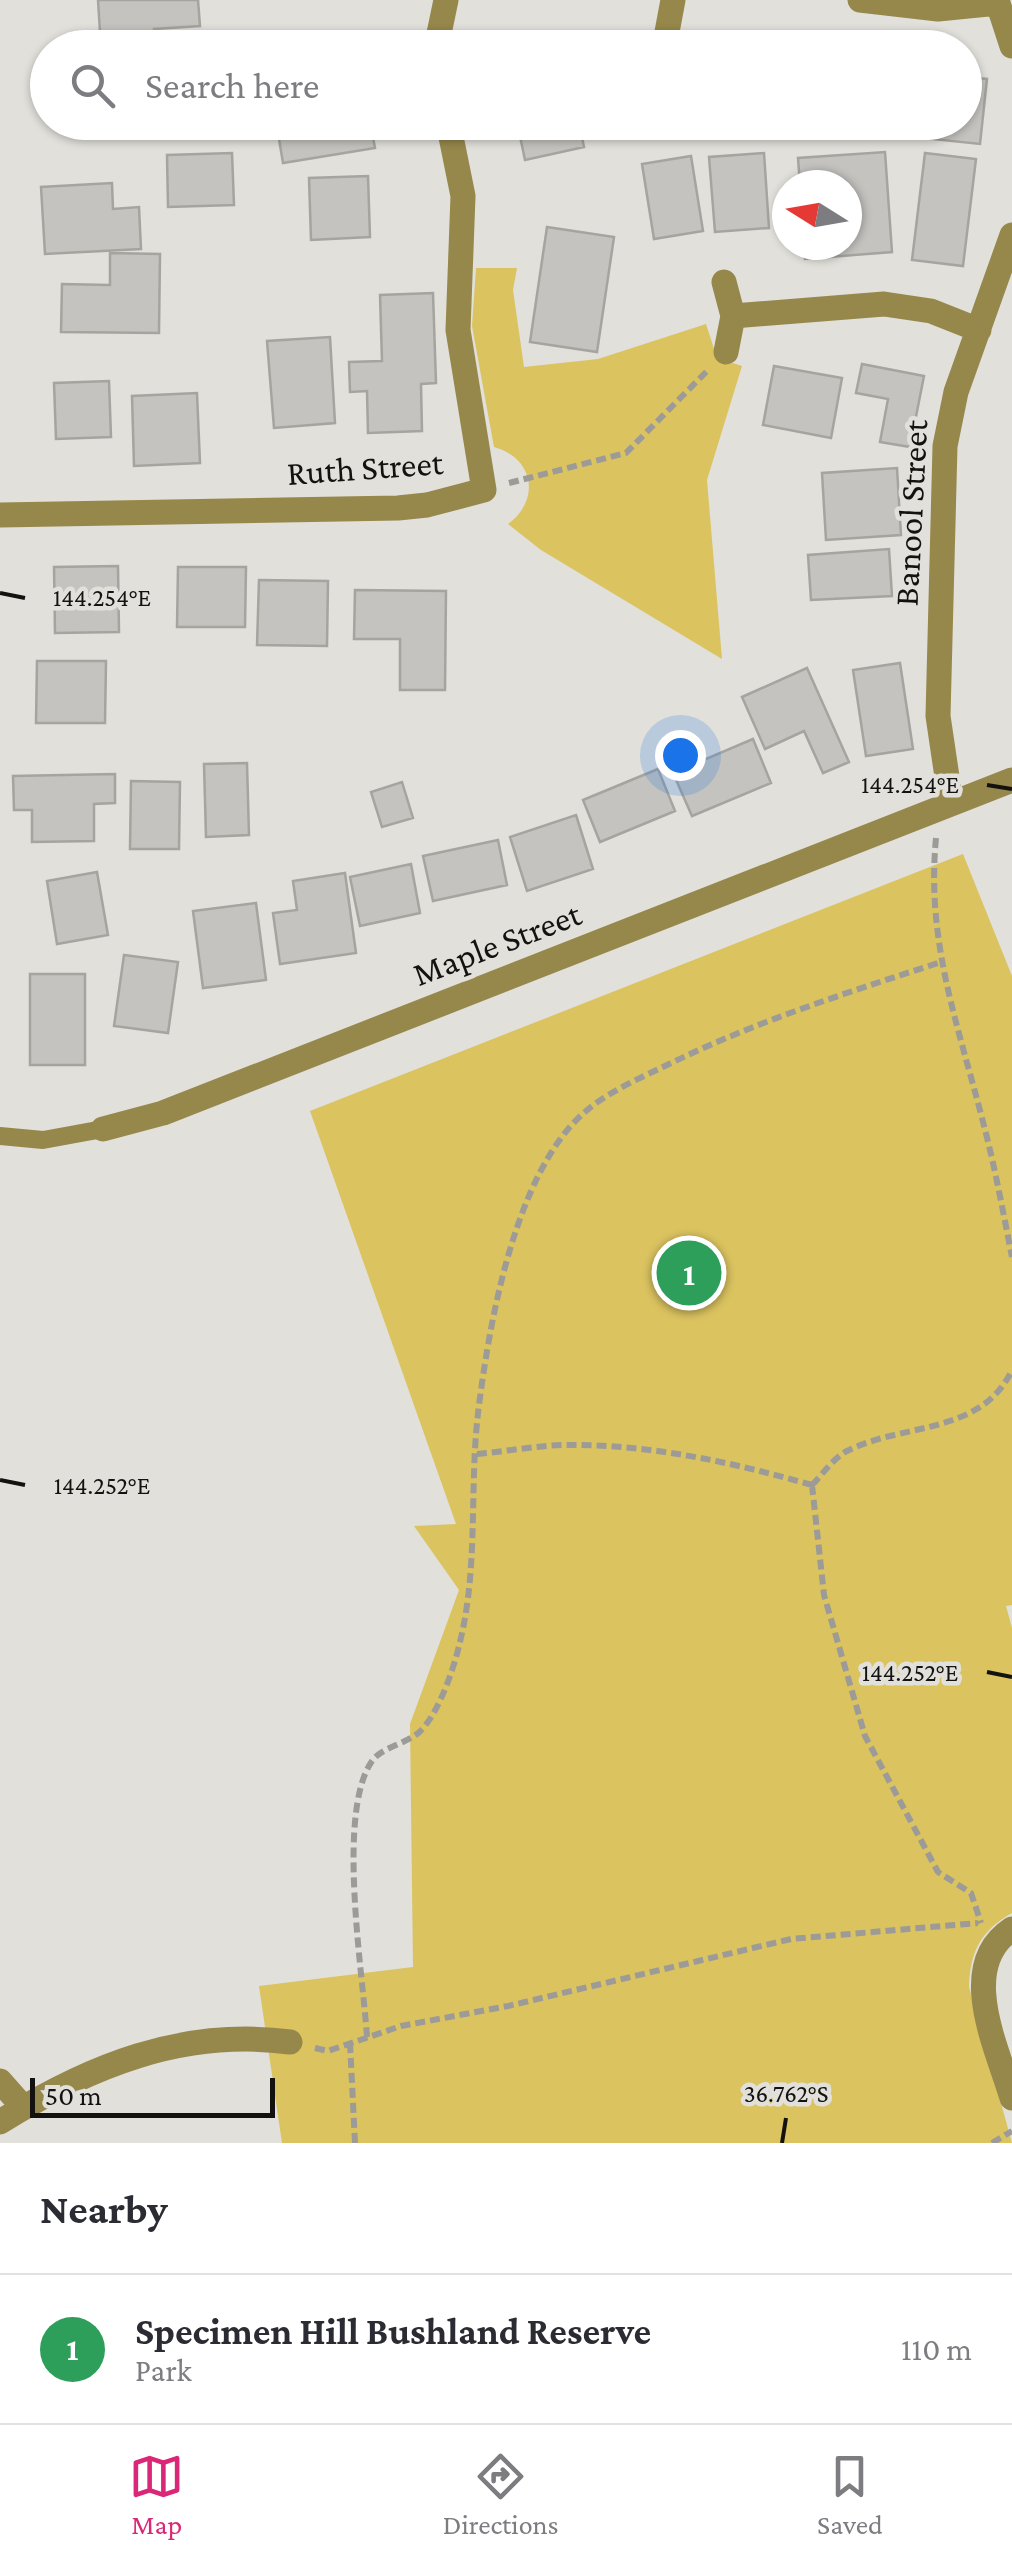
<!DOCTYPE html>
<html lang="en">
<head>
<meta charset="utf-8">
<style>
  body { margin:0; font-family:"Crimson Pro",serif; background:#f7f7f7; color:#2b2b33 }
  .compass { position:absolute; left:772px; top:170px; width:90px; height:90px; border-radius:50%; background:#fff; box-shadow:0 2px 8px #0004; rotate:281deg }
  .scale { position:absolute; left:30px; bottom:25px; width:245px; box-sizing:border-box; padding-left:10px; border:5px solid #131210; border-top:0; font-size:28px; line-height:35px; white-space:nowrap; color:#131210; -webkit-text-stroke:8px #e1e0db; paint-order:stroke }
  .you { position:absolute; left:680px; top:755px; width:35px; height:35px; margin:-25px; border:8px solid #fff; border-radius:50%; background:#1a73e8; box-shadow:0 0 0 15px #1a73e833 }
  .badge { display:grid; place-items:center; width:65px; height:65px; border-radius:50%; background:#db2777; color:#fff; font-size:32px; font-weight:700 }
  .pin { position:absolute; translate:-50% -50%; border:5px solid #fff; box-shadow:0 2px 10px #0006 }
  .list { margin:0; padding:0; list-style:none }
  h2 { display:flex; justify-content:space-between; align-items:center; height:130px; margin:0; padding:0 40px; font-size:42px }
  h2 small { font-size:32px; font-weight:400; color:#7c7c81 }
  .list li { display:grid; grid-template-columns:65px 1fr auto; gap:30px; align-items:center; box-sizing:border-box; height:150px; padding:0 40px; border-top:2px solid #e1e1e2 }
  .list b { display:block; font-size:38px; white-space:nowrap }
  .list p { margin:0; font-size:32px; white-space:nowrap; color:#7c7c81 }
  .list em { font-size:32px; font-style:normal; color:#7c7c81 }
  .icon { flex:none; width:55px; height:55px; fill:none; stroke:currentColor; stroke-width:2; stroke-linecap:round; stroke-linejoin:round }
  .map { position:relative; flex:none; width:1012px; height:2143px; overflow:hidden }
  .search { position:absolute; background:#fff; box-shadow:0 2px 8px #0004; left:30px; right:30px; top:30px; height:110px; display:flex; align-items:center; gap:25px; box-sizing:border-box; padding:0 35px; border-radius:55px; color:#7c7c81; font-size:38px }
  .sheet { height:280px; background:#fff }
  nav { display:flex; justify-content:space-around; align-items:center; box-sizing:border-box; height:140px; border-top:2px solid #e1e1e2; background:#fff; font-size:28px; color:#7c7c81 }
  nav a { display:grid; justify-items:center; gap:5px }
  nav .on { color:#db2777 }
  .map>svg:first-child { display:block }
  .green { fill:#dbc360 }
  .building { fill:#c5c3bf; stroke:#a5a49f; stroke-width:2.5 }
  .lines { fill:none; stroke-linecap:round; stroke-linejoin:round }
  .path { stroke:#9c9b97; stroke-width:6; stroke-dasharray:10 5; stroke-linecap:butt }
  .lane { stroke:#96874b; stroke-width:18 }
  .street { stroke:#96874b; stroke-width:25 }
  .ticks { fill:none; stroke:#131210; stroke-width:4 }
  .labels { text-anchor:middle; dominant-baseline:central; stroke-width:9; stroke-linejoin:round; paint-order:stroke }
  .street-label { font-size:35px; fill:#131210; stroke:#e1e0db }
  .ticks-label { font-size:25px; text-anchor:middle; fill:#131210; stroke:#e1e0db; stroke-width:9; stroke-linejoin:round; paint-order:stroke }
</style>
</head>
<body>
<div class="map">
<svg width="1012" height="2143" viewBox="0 0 1012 2143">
  <rect width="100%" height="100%" fill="#e1e0db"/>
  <path class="green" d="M476 268H517L513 290 524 367 598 359 706 324 717 358 742 366 707 480 722 659 541 550 508 524C541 500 534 458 494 447L472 326Z
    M963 854 1012 976V1605L1006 1606 1012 1628V1913C981 1930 970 1952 969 1987L1012 2143H282L259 1986 413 1967 410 1724 459 1590 414 1526 456 1524 310 1111Z"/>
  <path class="building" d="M98 0H198L200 26 154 29 155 48H101Z
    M561 36 563 48H523L522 45Z
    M777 37 778 48H711V40Z
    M890 39 892 48H834Z
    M964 77 987 79 980 144 903 136 904 122H964Z
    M257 122H370L375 148 283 163 278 133 258 130Z
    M517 122H579L584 147 525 160Z
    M735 122H756L757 134H735Z
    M885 152 892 252 805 259 804 245H847V185H800L798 158Z
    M232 153 234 205 168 207 167 155Z
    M764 153 769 228 715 232 709 157Z
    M925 153 976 159 963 266 912 260Z
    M691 156 703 231 654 239 642 164Z
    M368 176 370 237 311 240 309 178Z
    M112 183 113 209 139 207 141 249 45 254 41 187Z
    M547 227 614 237 597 352 530 342Z
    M110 253 160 254 159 333 61 332 62 284 110 285Z
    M433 293 436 383 421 384 422 431 368 433 367 391 350 392 349 362 382 361 380 295Z
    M330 337 335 423 274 428 267 341Z
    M862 364 924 376 910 447 880 442 888 399 856 393Z
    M774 366 842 378 831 438 763 425Z
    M109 381 111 437 56 439 54 383Z
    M197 393 200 463 134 466 132 396Z
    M897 468 901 535 826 540 822 473Z
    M889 549 892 596 811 600 808 555Z
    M118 566 119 632 55 633 54 567Z
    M178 567H246L245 627H177Z
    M259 580 328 581 327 646 257 645Z
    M355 590 446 591 445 690H400V639H354Z
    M37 661H106L105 723H36Z
    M900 663 913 749 866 756 853 670Z
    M807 668 849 762 823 773 804 731 765 749 742 697Z
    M753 739 771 783 692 816 673 773Z
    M247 763 249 835 206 837 204 764Z
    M658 769 675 811 600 842 583 800Z
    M115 774V803L94 804V841L32 842V810H14L13 776Z
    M131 781 180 782 179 849H130Z
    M402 782 413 818 382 827 371 792Z
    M576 815 593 869 527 891 510 837Z
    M498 840 507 885 433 901 423 856Z
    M411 864 420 913 360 926 350 877Z
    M97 872 108 935 57 944 47 881Z
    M345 873 356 953 280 964 273 913 297 910 293 881Z
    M256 903 266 980 203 988 193 911Z
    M124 955 178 962 168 1033 114 1026Z
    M30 974H85V1065H30Z"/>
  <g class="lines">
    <path class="path" d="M509 483 626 453 708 370
      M936 838C926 942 958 1024 983 1122 995 1167 1003 1212 1012 1257
      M477 1454C510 1451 544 1444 577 1445 659 1446 734 1463 812 1485
      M812 1485 824 1595 865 1736 938 1872 971 1893 981 1923
      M812 1485C822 1475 833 1459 845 1452 902 1422 981 1436 1012 1370
      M367 2037C363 1973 336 1813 372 1761 381 1748 404 1744 417 1734 437 1718 453 1671 459 1646 479 1568 469 1491 478 1413 489 1324 515 1171 586 1111 608 1092 638 1079 665 1066 754 1022 846 993 941 962
      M350 2043 355 2143
      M315 2048 328 2051 401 2026 508 2006 791 1939 978 1923
      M992 2143 1012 2131"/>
    <path class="lane" d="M0 1136 43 1140 103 1129"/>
    <path class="street" d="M860 0 938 9 998 3
      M997 0 1012 46
      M667 32 673 0
      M436 48 446 0
      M724 282 733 316 726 352
      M733 316 884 304 931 311 979 330
      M0 515 398 508 427 505 484 490 458 330 463 196 448 122
      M951 804 938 716 945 446 956 392 1012 235
      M103 1129 163 1113 1012 780
      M1012 1929C956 1966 997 2047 1012 2098
      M0 2081 23 2107
      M0 2122C89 2066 183 2028 290 2042"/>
  </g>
  <path class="ticks" d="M0 593 25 598M987 785 1012 789M0 1480 25 1485M987 1672 1012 1677M782 2143 786 2118"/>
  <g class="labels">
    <g class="street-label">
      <text transform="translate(365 468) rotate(-4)">Ruth Street</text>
      <text transform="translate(911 513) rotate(-87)">Banool Street</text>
      <text transform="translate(497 944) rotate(-21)">Maple Street</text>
    </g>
  </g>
  <g class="ticks-label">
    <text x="102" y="606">144.254°E</text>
    <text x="910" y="793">144.254°E</text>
    <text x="102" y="1494">144.252°E</text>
    <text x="910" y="1681">144.252°E</text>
    <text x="786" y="2102">36.762°S</text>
  </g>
</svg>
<svg class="compass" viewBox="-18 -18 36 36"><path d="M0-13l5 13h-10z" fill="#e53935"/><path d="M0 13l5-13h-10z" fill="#7c7c81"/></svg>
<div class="scale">50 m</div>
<div class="you"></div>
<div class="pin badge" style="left:689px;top:1273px;background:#2e9e5b">1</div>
<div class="search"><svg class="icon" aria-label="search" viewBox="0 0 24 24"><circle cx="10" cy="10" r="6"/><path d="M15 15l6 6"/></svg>Search here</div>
</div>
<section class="sheet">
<h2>Nearby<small></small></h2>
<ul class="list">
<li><span class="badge" style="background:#2e9e5b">1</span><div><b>Specimen Hill Bushland Reserve</b><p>Park</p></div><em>110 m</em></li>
</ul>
</section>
<nav>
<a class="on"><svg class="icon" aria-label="map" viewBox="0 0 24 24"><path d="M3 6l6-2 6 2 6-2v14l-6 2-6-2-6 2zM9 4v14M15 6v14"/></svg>Map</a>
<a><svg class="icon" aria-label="directions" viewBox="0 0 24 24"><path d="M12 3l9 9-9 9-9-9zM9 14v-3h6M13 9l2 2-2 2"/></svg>Directions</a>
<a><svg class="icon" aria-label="saved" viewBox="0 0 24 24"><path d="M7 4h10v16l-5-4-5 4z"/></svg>Saved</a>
</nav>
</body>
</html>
